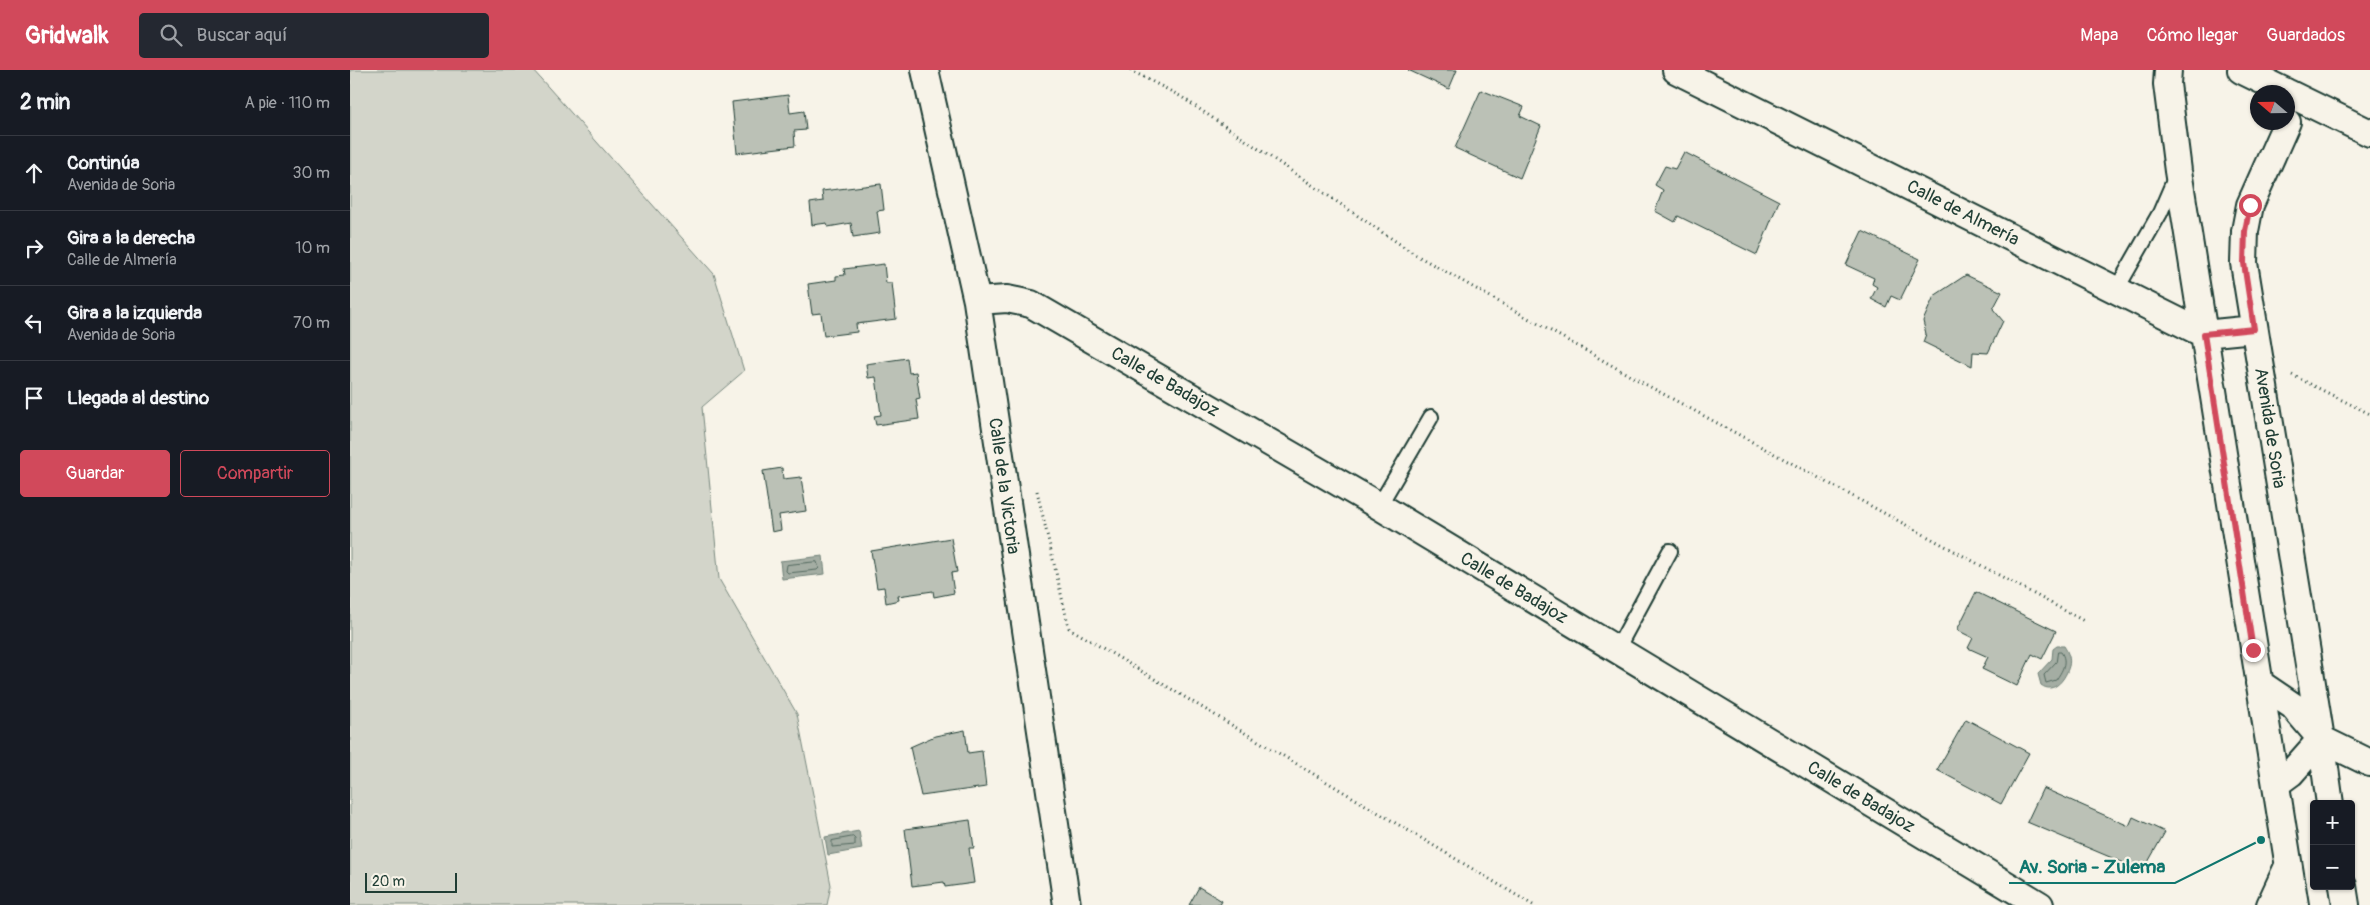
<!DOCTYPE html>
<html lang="es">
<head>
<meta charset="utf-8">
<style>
  body { margin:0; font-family:Pangolin,sans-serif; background:#242831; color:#f1f3f6 }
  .controls { position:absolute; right:15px; bottom:15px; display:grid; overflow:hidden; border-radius:5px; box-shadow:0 1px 4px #0004 }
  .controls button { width:45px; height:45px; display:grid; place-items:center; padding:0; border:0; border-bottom:1px solid #363941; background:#171b24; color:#f1f3f6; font:25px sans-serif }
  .compass { position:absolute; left:1900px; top:15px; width:45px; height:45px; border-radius:50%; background:#171b24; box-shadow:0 1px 4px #0004; rotate:290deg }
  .scale { position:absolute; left:15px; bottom:12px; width:92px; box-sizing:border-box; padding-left:5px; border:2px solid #1f3d34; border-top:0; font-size:14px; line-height:18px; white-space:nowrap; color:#1f3d34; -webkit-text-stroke:4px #f7f3e8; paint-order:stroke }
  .stop { position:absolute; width:15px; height:15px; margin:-11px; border:4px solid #d1495b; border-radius:50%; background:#fff }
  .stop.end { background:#d1495b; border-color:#fff; box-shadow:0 1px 5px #0008 }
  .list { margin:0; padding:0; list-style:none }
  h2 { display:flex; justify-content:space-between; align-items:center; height:65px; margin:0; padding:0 20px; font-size:21px }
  h2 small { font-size:16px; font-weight:400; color:#9ea1a6 }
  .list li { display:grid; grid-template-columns:32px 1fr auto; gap:15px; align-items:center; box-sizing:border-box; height:75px; padding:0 20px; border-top:1px solid #363941 }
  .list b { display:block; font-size:19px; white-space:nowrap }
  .list p { margin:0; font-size:16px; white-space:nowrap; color:#9ea1a6 }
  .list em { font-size:16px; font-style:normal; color:#9ea1a6 }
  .actions { display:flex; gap:10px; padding:15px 20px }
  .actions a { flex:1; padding:11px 0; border:1px solid #d1495b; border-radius:5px; text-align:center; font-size:18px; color:#d1495b }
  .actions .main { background:#d1495b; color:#fff }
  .icon { flex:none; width:28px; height:28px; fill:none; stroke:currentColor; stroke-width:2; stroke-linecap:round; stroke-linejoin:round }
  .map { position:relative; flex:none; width:2020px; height:835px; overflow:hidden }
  header { display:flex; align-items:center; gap:30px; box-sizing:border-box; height:70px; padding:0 25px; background:#d1495b; color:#fff }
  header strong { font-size:24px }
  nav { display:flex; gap:28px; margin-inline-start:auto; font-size:18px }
  .search { width:350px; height:45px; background:#242831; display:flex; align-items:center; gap:12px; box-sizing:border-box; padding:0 18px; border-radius:5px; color:#9ea1a6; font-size:19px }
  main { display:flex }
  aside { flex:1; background:#171b24 }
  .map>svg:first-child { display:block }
  .green { fill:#d3d5ca; stroke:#79897f }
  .water { fill:#a4ada3; stroke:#6f8077 }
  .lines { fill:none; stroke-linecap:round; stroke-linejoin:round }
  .shore { stroke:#546a60; stroke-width:1 }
  .building { fill:#bbc1b6; stroke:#1f3d34 }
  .lane-casing { stroke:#1f3d34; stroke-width:18 }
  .street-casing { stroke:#1f3d34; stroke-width:30 }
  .path { stroke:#1f3d34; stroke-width:3; stroke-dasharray:1 4; stroke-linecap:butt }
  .lane { stroke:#f7f3e8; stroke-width:14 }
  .street { stroke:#f7f3e8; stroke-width:26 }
  .route { stroke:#d1495b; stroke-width:6 }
  .labels { text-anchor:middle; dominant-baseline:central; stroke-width:4.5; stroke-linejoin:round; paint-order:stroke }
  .street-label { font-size:18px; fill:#1f3d34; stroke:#f7f3e8 }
  .leader { fill:none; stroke:#0f766e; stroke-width:2 }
  .callout-dot { fill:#0f766e; stroke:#f7f3e8; stroke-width:2 }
  .callout-label { font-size:19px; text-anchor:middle; font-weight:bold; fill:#0f766e; stroke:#f7f3e8; stroke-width:4.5; stroke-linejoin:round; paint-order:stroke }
</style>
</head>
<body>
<header>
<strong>Gridwalk</strong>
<div class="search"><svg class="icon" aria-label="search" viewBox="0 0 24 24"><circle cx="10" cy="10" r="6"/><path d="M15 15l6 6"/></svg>Buscar aquí</div>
<nav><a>Mapa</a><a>Cómo llegar</a><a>Guardados</a></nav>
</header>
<main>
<aside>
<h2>2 min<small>A pie · 110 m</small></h2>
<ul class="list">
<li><svg class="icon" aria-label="ahead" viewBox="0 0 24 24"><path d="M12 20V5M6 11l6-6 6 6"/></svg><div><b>Continúa</b><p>Avenida de Soria</p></div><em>30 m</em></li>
<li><svg class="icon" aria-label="right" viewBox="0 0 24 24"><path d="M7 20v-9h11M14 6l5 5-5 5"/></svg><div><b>Gira a la derecha</b><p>Calle de Almería</p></div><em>10 m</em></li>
<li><svg class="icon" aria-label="left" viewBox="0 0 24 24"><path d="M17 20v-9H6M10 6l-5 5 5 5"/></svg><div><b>Gira a la izquierda</b><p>Avenida de Soria</p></div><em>70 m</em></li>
<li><svg class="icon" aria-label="arrive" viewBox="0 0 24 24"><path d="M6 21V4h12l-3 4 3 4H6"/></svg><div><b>Llegada al destino</b></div></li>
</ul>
<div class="actions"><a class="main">Guardar</a><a>Compartir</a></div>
</aside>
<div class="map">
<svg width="2020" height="835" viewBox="0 0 2020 835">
  <rect width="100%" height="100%" fill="#f7f3e8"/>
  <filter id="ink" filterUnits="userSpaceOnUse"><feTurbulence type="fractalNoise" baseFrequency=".02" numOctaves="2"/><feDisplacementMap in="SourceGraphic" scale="10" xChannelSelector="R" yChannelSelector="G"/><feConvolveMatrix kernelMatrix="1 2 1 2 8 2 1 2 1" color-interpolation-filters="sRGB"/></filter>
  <g filter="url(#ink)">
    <path class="green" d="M0 0H183L364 204 394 301 352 337 369 509 447 644 481 815 477 835H0Z"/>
    <path class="water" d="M473 486 475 504 432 509 430 491Z
      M1707 576H1714C1718 582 1721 589 1719 596 1716 608 1704 625 1691 615L1688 604 1702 589 1703 579Z
      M509 761 512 779 478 785 475 767Z"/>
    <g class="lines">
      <path class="shore" d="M467 492 469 498 467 500 438 503 436 501 437 495Z
        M1708 582H1711C1718 592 1712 601 1706 610L1696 613 1694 605 1706 592Z
        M503 767 505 769V775L482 777V771Z"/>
    </g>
    <path class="building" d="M1058 0H1107L1099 19Z
      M1131 20 1174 37 1170 46 1191 56 1170 108 1105 78Z
      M438 25 440 43 454 41 456 60 444 61 445 76 387 83 382 32Z
      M1334 82 1429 131 1407 185 1328 146 1325 152 1305 141 1313 120 1305 115 1315 96 1325 99Z
      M531 114 534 140 527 141 530 163 503 167 501 153 478 157 477 153 462 155 460 133 473 131 472 121Z
      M1512 161 1570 189 1550 230 1541 226 1536 237 1521 229 1527 217 1522 214 1524 208 1496 195Z
      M534 194 536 213H542L546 249 506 254 507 262 474 266 471 243 462 244 458 214 486 210V206L495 205 494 199Z
      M1616 205 1652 222 1643 239 1653 251 1638 283 1623 282 1622 296 1573 272 1576 264 1573 251 1584 226Z
      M557 288 559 303 566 302 570 328 566 329 569 349 526 355 524 346 531 345 526 307 518 308 516 294Z
      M432 398 433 409 451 407 456 441 429 445 431 460 422 462 413 401Z
      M601 468 607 502 601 503 604 523 584 527 583 521 548 526 549 530 536 533 534 517 527 518 521 481Z
      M1626 522 1706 561 1692 589 1682 584 1667 616 1632 599 1638 587 1618 578 1623 568 1607 560Z
      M1616 649 1679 683 1651 734 1587 700Z
      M615 660 618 683 632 681 636 717 571 726 560 677 585 666Z
      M1693 718 1779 756 1783 747 1815 762 1793 801 1677 752Z
      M620 750 624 778H619L624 813 595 817 594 812 562 816 555 759Z
      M849 817 872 831 870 835H839Z"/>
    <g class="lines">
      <defs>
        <path id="lane" d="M1766 220 1810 143 1826 106
          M1029 436 1081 347
          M1267 579 1320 481"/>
        <path id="street" d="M575 0 627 231 717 835
          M1326 0 1854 264 1904 259
          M1818 0 1817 14 1828 101 1945 835
          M1891 0 1936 22
          M1938 23 2020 63
          M1937 52 1900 135 1895 161 1894 193 1971 669 1980 734
          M627 231 657 229 681 234 1029 436 1690 835
          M1909 613 1943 636 1971 669 2020 693
          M1926 714 1941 703 1971 669
          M1993 816 1996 835
          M1920 835 1938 796"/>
      </defs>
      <use href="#lane" class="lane-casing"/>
      <use href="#street" class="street-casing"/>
      <path class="path" d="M780 0 830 26 1066 185 1293 313 1734 551
        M1942 305 2020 344
        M687 421 719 558 1183 835"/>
      <use href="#lane" class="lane"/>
      <use href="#street" class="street"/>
    </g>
  </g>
  <g class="lines" filter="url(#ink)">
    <path class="route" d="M1900 135 1895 161 1894 193 1904 259 1854 264 1903 580"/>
  </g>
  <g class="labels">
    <g class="street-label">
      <text transform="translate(1613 143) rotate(27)">Calle de Almería</text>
      <text transform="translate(815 312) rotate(30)">Calle de Badajoz</text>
      <text transform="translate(1920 358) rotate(81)">Avenida de Soria</text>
      <text transform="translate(654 416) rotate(82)">Calle de la Victoria</text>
      <text transform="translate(1164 518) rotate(31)">Calle de Badajoz</text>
      <text transform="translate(1511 727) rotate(31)">Calle de Badajoz</text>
    </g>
  </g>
  <path class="leader" d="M1911 770L1825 813H1659"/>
  <circle class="callout-dot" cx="1911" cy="770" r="5"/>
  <g class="callout-label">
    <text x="1742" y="803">Av. Soria - Zulema</text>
  </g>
</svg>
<div class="controls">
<button>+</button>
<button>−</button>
</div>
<svg class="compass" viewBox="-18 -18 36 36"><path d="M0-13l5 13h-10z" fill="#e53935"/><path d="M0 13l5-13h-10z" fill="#9ea1a6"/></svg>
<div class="scale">20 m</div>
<div class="stop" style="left:1900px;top:135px"></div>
<div class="stop end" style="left:1903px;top:580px"></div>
</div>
</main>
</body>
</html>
